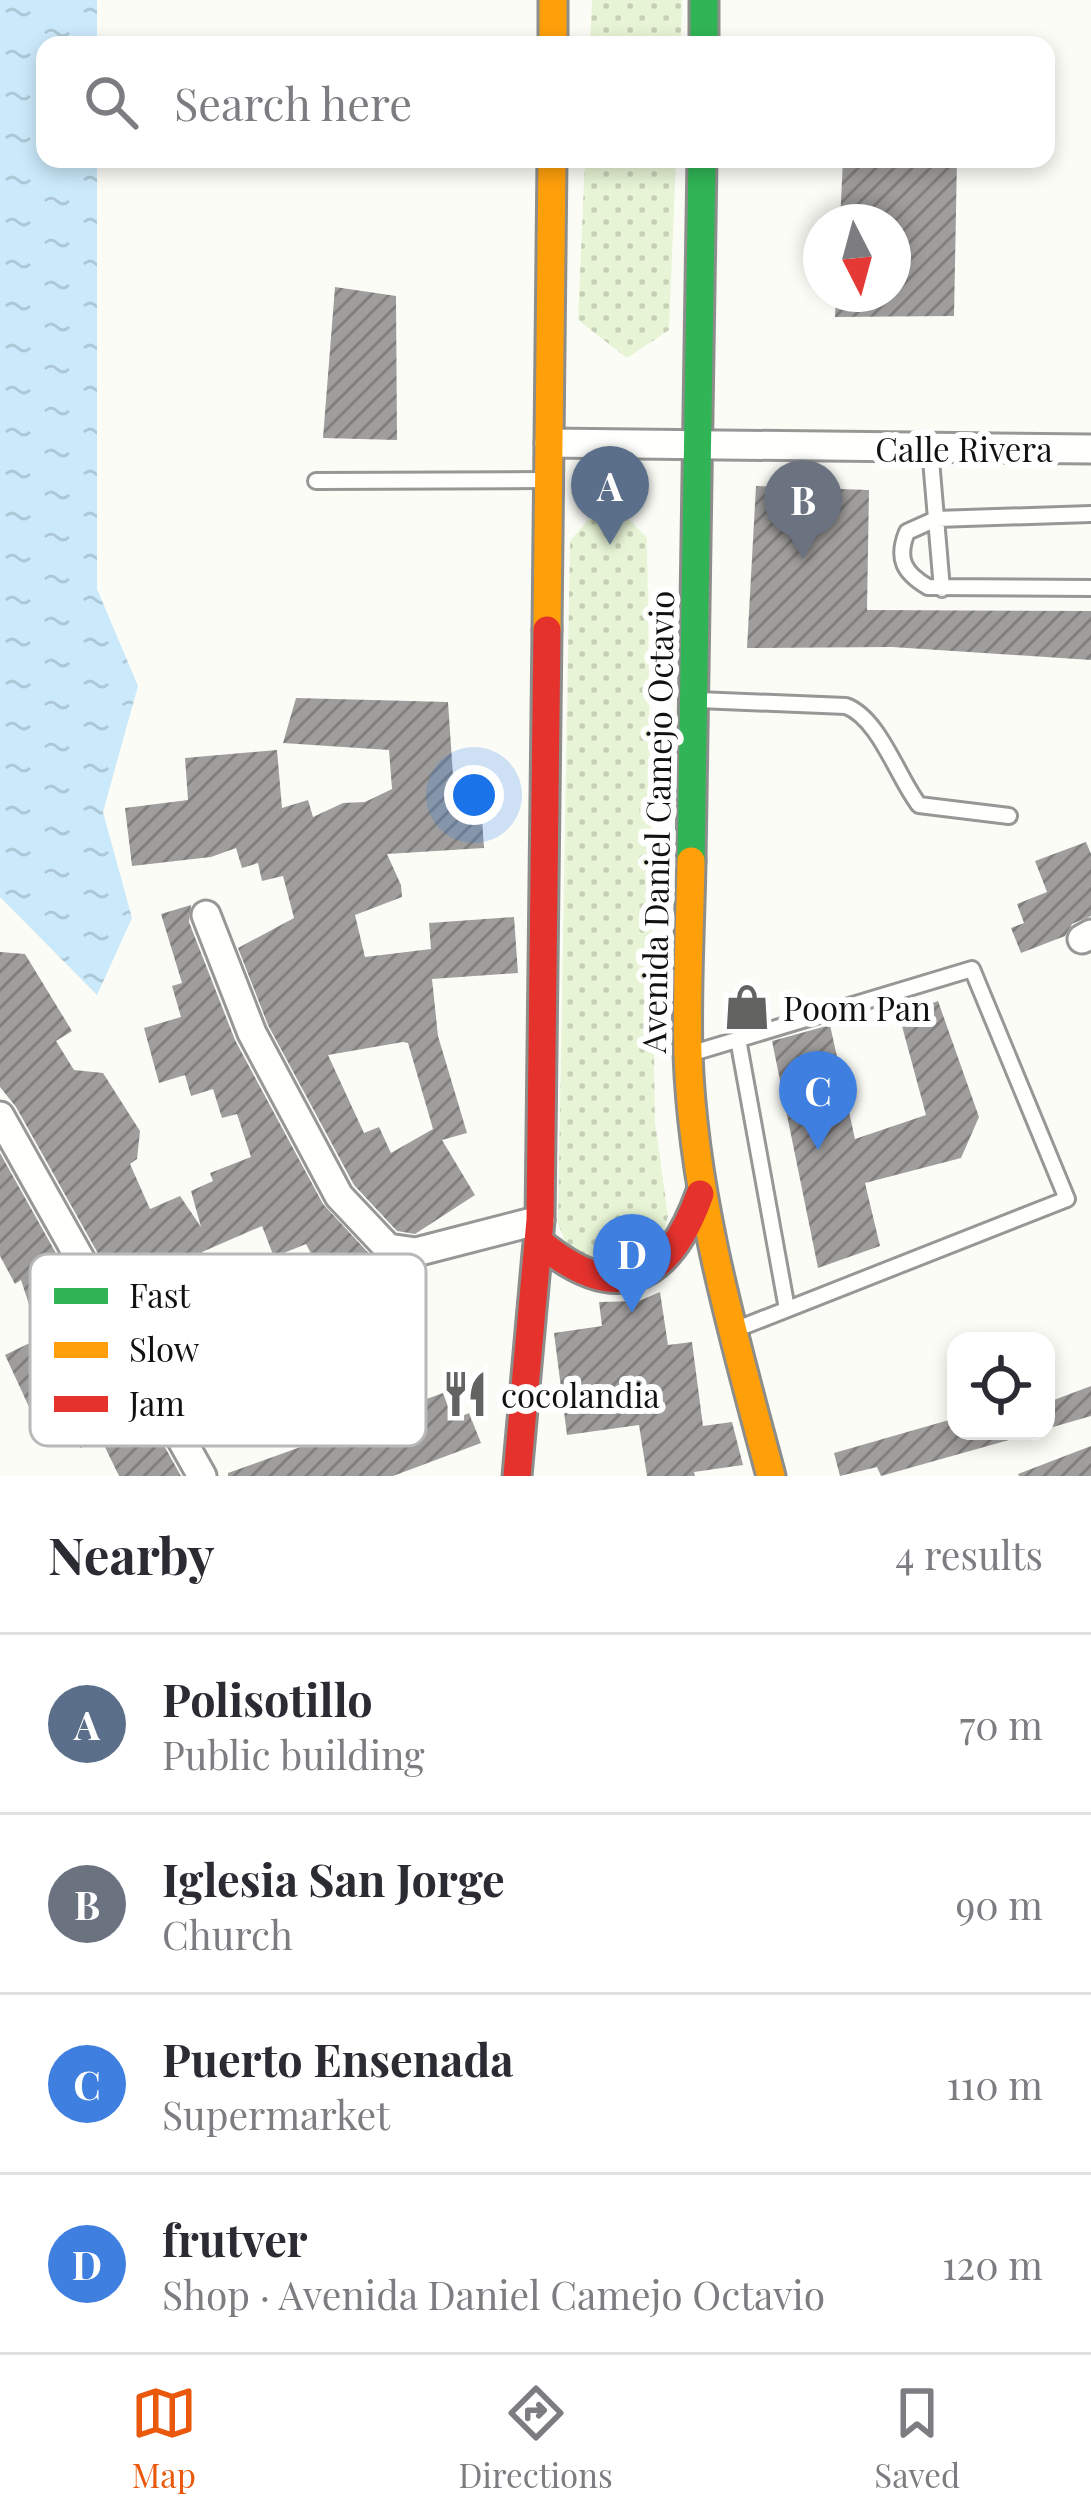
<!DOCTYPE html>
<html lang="en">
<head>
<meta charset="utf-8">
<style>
  body { margin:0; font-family:"Playfair Display",serif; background:#f7f7f7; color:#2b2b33 }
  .controls { position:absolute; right:36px; bottom:36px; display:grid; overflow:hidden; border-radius:24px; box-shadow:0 6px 18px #0003 }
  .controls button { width:108px; height:108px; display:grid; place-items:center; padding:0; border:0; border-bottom:3px solid #e1e1e2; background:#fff; color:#2b2b33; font:60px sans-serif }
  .compass { position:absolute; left:803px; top:204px; width:108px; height:108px; border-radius:50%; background:#fff; box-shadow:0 6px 18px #0003; rotate:174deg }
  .you { position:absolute; left:474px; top:795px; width:42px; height:42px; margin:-30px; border:9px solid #fff; border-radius:50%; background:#1a73e8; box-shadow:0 0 0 18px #1a73e833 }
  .badge { display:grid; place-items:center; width:78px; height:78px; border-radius:50%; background:#ea580c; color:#fff; font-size:39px; font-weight:700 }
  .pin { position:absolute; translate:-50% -99px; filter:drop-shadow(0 3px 6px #0008) }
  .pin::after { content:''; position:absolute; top:63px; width:42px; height:36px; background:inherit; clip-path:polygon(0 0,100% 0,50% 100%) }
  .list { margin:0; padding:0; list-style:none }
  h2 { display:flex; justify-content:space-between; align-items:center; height:156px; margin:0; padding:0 48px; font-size:51px }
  h2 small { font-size:39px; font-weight:400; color:#7c7c81 }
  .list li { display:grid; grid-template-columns:78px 1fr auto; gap:36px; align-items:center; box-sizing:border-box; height:180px; padding:0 48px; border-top:3px solid #e1e1e2 }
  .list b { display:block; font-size:45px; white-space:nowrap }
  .list p { margin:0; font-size:39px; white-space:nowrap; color:#7c7c81 }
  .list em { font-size:39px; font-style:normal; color:#7c7c81 }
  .icon { flex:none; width:66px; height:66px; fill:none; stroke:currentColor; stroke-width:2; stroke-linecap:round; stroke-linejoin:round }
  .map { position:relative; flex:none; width:1091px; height:1476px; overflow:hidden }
  .search { position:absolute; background:#fff; box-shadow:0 6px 18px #0003; left:36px; right:36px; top:36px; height:132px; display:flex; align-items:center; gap:30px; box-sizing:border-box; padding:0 42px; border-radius:24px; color:#7c7c81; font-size:45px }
  .sheet { height:876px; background:#fff }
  nav { display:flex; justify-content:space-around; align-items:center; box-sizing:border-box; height:168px; border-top:3px solid #e1e1e2; background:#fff; font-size:33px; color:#7c7c81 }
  nav a { display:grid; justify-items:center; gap:6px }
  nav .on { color:#ea580c }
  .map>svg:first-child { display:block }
  .park { fill:url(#park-dots) }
  .water { fill:url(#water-ripples) }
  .building { fill:url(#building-hatch); fill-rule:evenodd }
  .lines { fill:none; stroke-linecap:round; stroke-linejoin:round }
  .lane-casing { stroke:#979795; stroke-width:20 }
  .street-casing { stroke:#979795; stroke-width:33 }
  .fast-casing { stroke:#8d8d8b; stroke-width:33 }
  .slow-casing { stroke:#8d8d8b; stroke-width:33 }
  .jam-casing { stroke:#8d8d8b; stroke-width:33 }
  .lane { stroke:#fffffe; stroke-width:14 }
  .street { stroke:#fffffe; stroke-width:27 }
  .fast { stroke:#30b455; stroke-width:27 }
  .slow { stroke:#ff9f0a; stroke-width:27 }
  .jam { stroke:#e5322d; stroke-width:27 }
  .labels { text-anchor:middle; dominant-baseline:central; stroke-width:12; stroke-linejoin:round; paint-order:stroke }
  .street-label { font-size:33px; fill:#111; stroke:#fff }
  .poi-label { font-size:33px; fill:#111; stroke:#fff; text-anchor:start }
  .key { fill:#fff; stroke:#b8b8b8; stroke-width:3 }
  .key-label { font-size:33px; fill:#111 }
</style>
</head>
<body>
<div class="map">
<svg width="1091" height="1476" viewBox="0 0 1091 1476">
  <defs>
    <pattern id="park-dots" width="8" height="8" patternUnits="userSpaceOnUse" patternTransform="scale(3)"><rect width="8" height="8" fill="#e7f4d5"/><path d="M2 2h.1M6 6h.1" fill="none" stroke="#c5d0b6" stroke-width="1.8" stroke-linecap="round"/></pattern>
    <pattern id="water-ripples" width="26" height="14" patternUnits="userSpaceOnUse" patternTransform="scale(3)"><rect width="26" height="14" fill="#cae9fa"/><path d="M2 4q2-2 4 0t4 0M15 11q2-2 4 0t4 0" fill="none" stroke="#acc7d5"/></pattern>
    <pattern id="building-hatch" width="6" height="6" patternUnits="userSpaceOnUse" patternTransform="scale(3)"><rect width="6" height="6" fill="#a09e9c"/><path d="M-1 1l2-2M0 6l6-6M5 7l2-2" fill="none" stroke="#817f7e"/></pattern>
  </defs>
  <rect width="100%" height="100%" fill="#fcfcf7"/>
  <path class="park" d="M592 0H682L681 45H590Z
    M585 159H676L669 330 627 358 578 320Z
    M607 516 627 517 647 538 655 1122 668 1216 659 1250 614 1271 568 1248 558 1224 570 541 589 519Z"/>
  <path class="water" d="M0 0H97V45H45V159H97V589L138 686 103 812 132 918 97 995 0 897Z"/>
  <path class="building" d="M843 159H957L954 316 835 317 836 294H893V222H840Z
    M335 287 396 296 397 440 323 438Z
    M756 486 869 490 867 610 1091 611V660L892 647 747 648Z
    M296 698 448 702 455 805 481 804 484 848 387 854 401 885 402 897 355 915 365 957 431 949 429 923 514 917 518 973 432 979 438 1036 467 1133 442 1140 475 1195 415 1234 397 1231 354 1185 268 1025 238 948 294 918 283 876 262 881 258 863 242 868 236 848 211 857 132 866 125 808 188 800 185 758 277 750 282 808 308 800 313 817 343 803 365 802 392 789 389 750 283 743ZM403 1042 408 1043 433 1129 391 1153 379 1127 364 1133 328 1055Z
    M1086 842 1091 854V916L1072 924 1065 936 1021 953 1011 928 1024 923 1017 904 1047 892 1035 861Z
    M191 905 189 922 235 1040 323 1204 375 1260 385 1266 392 1279 339 1306 306 1244 274 1257 262 1226 202 1252 262 1405 213 1424 175 1329 187 1324 170 1280 124 1300 16 1107 0 1087V952L25 954 72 1031 56 1041 74 1070 103 1073 140 1131 137 1159 130 1164 150 1209 180 1196 201 1227 191 1191 213 1181 210 1173 251 1157 237 1114 222 1118 213 1089 191 1096 185 1075 159 1083 144 1028 181 1017 172 986 182 983 161 914Z
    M938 1001 979 1117 961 1158 865 1183 880 1246 818 1268 772 1041 830 1025 855 1139 926 1115 899 1015Z
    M0 1153 90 1314 70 1322 85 1355 70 1362 93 1409 133 1390 181 1476H119L101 1439 80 1448 55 1398 30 1409 5 1355 40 1338 21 1280 15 1284 0 1256Z
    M660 1292 668 1345 692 1342 703 1426 732 1422 743 1465 694 1472 695 1476H647L639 1425 567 1435 554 1333 602 1326 599 1302 639 1301Z
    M409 1366 421 1401 443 1393 453 1420 469 1413 481 1443 393 1476H228V1473L342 1432 328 1394Z
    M1091 1386V1416L1046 1429V1403Z
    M956 1418V1431H1015L1016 1438 881 1476 877 1467 840 1476 834 1453Z
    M1091 1446V1476H1019L1018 1474Z"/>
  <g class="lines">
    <defs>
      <path id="lane" d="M930 448 942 589
        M316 481 544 480
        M1091 514 936 519 907 532C896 559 904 573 928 587L1091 588
        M698 700 846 706C879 718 898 778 919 805L1009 816
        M738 1039 787 1309
        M693 1053 972 969 1067 1199 737 1329"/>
      <path id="street" d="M549 443 1091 449
        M206 915 252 1033 339 1196 388 1248 416 1252 540 1220
        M1082 939 1091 934
        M0 1116 202 1476"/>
      <path id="fast" d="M704 0V45
        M691 861 702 159"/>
      <path id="slow" d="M553 0V45
        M547 630 552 159
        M691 861C690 925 686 990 688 1054 693 1198 734 1337 771 1476"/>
      <path id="jam" d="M538 1241C614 1305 667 1286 700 1194
        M517 1476 540 1220 547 630"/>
    </defs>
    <use href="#lane" class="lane-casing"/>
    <use href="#street" class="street-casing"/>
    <use href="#fast" class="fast-casing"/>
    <use href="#slow" class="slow-casing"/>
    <use href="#jam" class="jam-casing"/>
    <use href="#lane" class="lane"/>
    <use href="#street" class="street"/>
    <use href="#fast" class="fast"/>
    <use href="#slow" class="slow"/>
    <use href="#jam" class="jam"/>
  </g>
  <defs>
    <symbol id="shop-bare" viewBox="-9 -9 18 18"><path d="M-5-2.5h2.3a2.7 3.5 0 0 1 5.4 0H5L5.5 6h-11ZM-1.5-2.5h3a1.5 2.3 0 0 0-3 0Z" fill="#636362" stroke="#fff" stroke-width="2.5" paint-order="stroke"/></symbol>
    <symbol id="restaurant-bare" viewBox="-9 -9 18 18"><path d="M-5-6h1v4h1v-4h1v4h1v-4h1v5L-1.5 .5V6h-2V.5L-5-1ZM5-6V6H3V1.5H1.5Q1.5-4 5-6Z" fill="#636362" stroke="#fff" stroke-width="2.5" paint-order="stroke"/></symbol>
  </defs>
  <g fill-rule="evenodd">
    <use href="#shop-bare" x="714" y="974" width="66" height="66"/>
    <use href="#restaurant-bare" x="432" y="1361" width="66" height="66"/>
  </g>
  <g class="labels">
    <g class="street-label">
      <text x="964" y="448">Calle Rivera</text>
      <text transform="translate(656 822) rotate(-89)">Avenida Daniel Camejo Octavio</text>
    </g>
    <g class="poi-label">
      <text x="783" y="1007">Poom Pan</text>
      <text x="501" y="1394">cocolandia</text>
    </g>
  </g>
  <rect x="30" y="1254" width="396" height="192" rx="18" class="key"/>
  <rect x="54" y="1288" width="54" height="16" fill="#30b455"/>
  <rect x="54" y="1342" width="54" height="16" fill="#ff9f0a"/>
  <rect x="54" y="1396" width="54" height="16" fill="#e5322d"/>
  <g class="key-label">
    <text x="129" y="1308">Fast</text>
    <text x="129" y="1362">Slow</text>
    <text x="129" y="1416">Jam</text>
  </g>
</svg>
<div class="controls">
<button><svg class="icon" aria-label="locate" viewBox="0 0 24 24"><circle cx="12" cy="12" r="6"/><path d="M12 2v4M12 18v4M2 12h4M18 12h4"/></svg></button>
</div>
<svg class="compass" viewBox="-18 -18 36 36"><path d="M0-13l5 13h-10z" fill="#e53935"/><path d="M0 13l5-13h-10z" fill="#7c7c81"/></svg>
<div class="you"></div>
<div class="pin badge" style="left:610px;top:545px;background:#5c6f8a">A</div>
<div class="pin badge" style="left:803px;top:559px;background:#6b7280">B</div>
<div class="pin badge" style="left:818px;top:1150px;background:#3f7fe0">C</div>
<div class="pin badge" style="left:632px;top:1313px;background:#3f7fe0">D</div>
<div class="search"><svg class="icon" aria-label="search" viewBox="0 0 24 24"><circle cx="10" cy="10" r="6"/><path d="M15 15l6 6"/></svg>Search here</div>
</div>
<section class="sheet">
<h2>Nearby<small>4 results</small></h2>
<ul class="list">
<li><span class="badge" style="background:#5c6f8a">A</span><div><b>Polisotillo</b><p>Public building</p></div><em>70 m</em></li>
<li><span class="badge" style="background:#6b7280">B</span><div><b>Iglesia San Jorge</b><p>Church</p></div><em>90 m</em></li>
<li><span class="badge" style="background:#3f7fe0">C</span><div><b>Puerto Ensenada</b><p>Supermarket</p></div><em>110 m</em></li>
<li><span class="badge" style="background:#3f7fe0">D</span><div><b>frutver</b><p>Shop · Avenida Daniel Camejo Octavio</p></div><em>120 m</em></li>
</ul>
</section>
<nav>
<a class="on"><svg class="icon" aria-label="map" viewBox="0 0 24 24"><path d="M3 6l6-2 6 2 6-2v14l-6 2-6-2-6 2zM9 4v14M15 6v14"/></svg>Map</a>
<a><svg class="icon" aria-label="directions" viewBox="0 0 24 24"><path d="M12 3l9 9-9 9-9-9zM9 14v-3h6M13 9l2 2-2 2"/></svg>Directions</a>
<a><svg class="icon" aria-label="saved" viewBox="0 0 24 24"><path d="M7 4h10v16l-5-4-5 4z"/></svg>Saved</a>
</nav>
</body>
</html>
